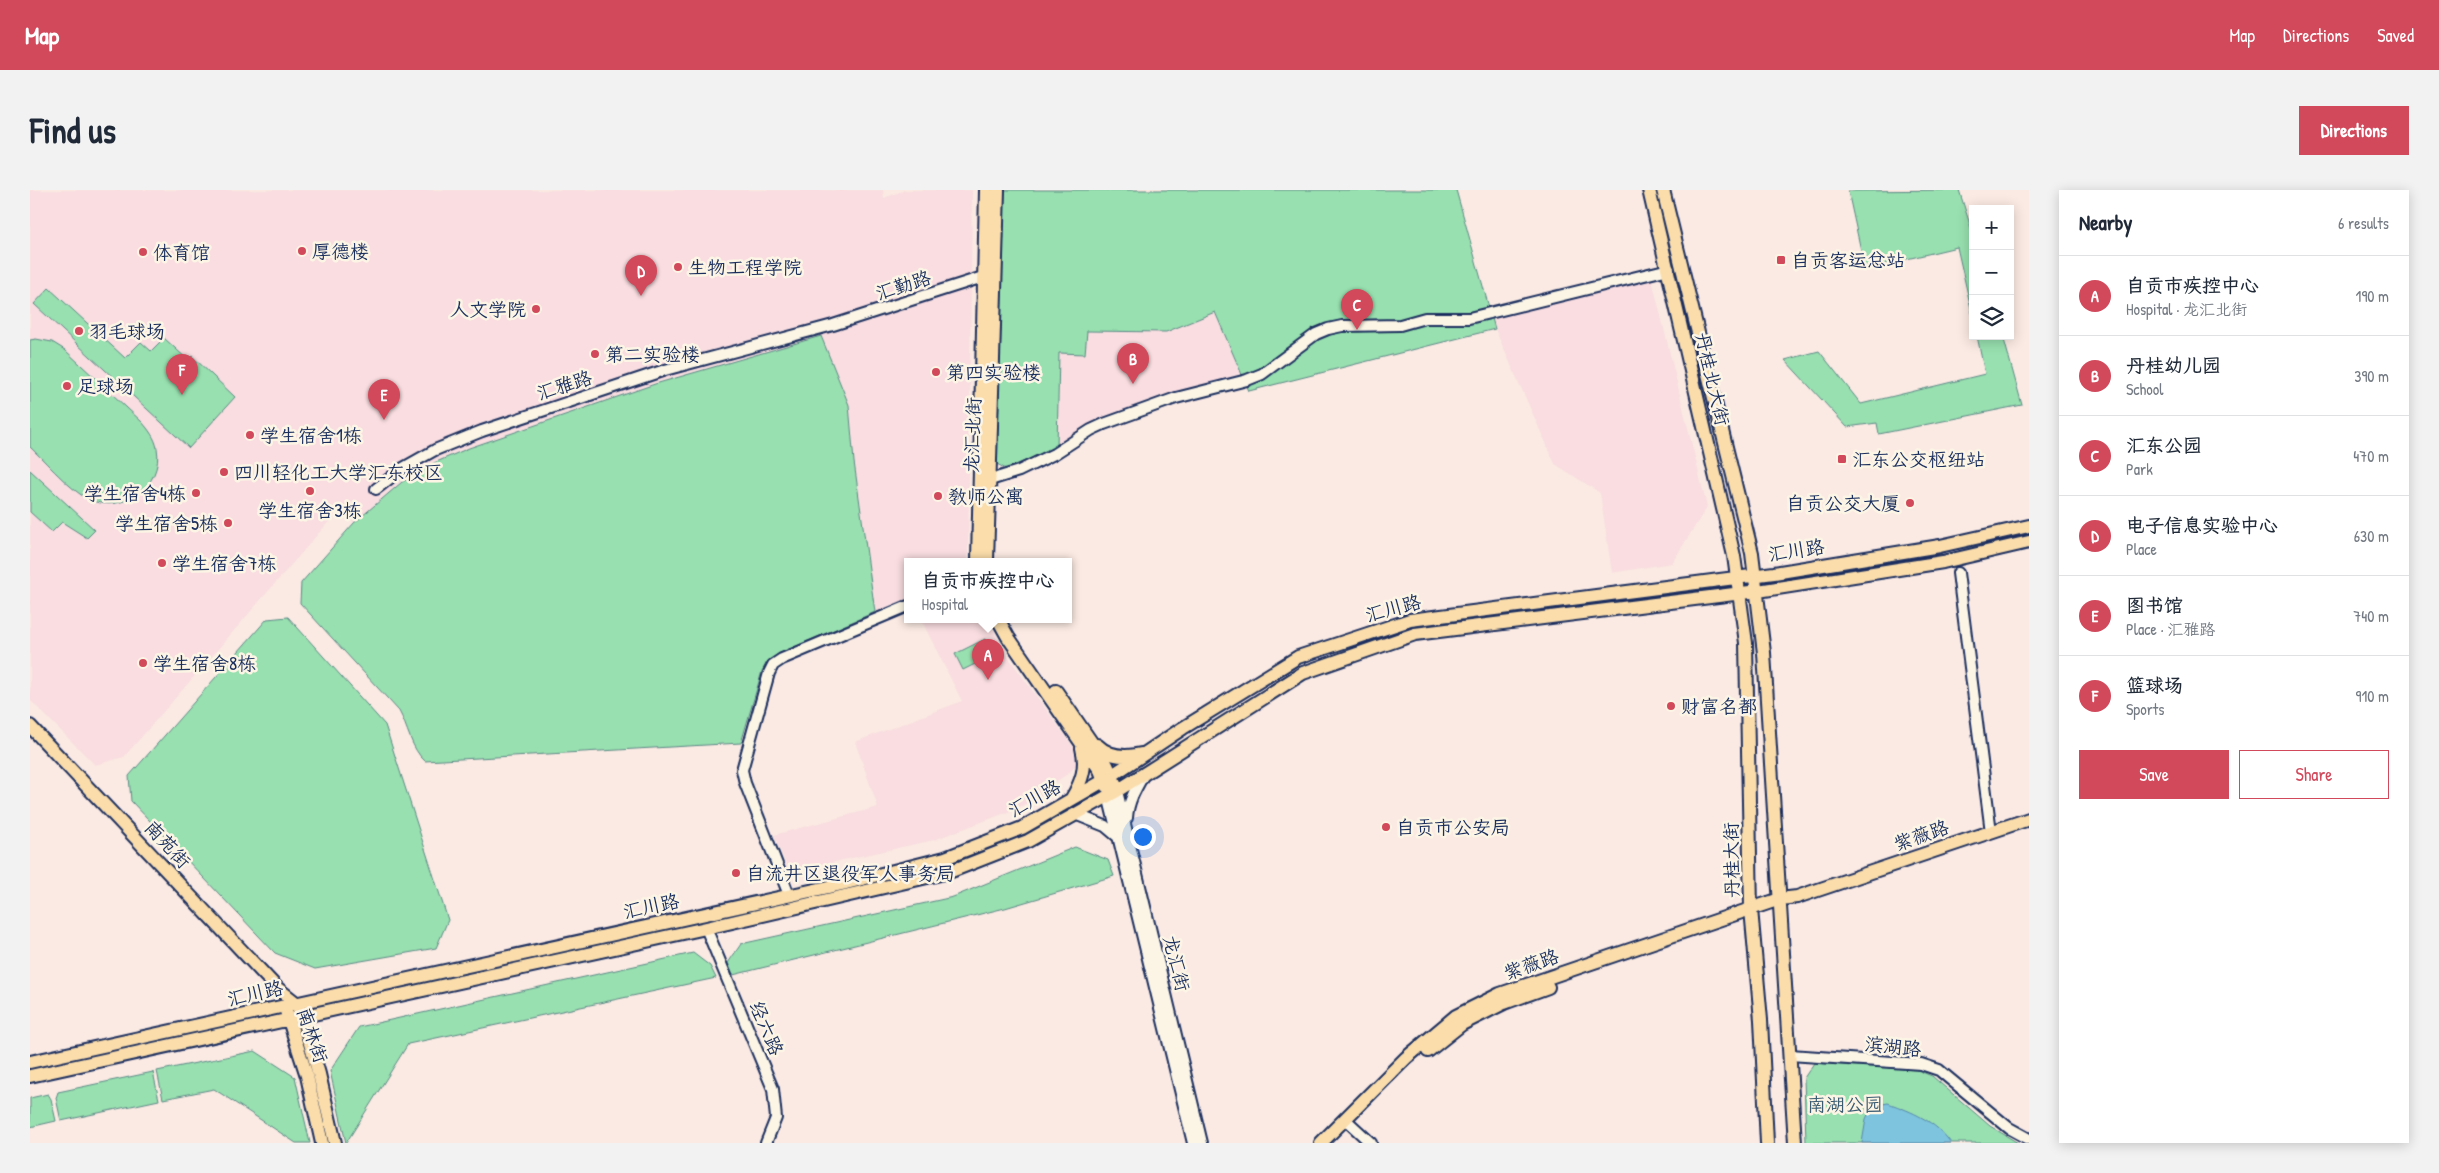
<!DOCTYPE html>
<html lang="en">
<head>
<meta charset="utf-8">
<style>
  body { margin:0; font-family:"Patrick Hand","LXGW WenKai TC",sans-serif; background:#f2f2f3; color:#1f2937 }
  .controls { position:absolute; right:15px; top:15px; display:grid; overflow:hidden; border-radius:0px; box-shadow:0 2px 12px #0003 }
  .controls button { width:45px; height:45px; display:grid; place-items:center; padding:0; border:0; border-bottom:1px solid #e0e1e3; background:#fff; color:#1f2937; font:25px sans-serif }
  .you { position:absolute; left:1112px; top:646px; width:18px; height:18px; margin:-12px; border:4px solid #fff; border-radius:50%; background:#1a73e8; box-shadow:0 0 0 8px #1a73e833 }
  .badge { display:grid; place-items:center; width:32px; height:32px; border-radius:50%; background:#d1495b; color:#fff; font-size:16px; font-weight:700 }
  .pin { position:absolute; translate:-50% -41px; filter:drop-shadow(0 1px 2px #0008) }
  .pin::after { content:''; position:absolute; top:26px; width:18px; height:15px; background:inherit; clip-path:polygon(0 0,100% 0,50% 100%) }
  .popup { position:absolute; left:874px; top:368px; width:168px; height:65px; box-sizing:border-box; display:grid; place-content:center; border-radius:0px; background:#fff; filter:drop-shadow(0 1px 4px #0005); font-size:16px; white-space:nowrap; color:#747a83 }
  .popup b { font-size:19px; color:#1f2937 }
  .popup::after { content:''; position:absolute; left:50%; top:100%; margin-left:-10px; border:10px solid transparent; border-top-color:#fff }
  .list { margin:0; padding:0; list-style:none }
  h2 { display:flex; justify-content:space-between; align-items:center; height:65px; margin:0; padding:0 20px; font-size:21px }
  h2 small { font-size:16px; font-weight:400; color:#747a83 }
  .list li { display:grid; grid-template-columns:32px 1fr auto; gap:15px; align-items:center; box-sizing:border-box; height:80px; padding:0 20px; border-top:1px solid #e0e1e3 }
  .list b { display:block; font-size:19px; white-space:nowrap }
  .list p { margin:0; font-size:16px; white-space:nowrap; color:#747a83 }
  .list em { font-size:16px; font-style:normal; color:#747a83 }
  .actions { display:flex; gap:10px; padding:15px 20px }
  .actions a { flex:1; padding:11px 0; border:1px solid #d1495b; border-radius:0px; text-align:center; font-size:18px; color:#d1495b }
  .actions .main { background:#d1495b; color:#fff }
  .icon { flex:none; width:28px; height:28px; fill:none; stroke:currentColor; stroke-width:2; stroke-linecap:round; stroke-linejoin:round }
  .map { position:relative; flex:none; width:1999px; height:953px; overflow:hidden; border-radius:0px }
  header { display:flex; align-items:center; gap:30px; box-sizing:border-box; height:70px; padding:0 25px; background:#d1495b; color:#fff }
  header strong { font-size:24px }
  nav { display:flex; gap:28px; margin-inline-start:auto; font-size:18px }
  .intro { display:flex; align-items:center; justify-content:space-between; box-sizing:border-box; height:120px; padding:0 30px }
  h1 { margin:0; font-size:35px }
  .button { padding:12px 22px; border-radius:0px; background:#d1495b; color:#fff; font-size:18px; font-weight:700 }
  main { display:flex; gap:30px; padding:0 30px }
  aside { flex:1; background:#fff; border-radius:0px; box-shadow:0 2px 12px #0003 }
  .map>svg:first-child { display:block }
  .built { fill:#f9dde0 }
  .green { fill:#98e0af; stroke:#5a8886 }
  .water { fill:#7ec4df; stroke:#5688ab }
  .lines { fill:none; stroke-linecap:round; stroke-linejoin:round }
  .minor-casing { stroke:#1b2f5e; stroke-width:14 }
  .major-casing { stroke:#1b2f5e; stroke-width:16 }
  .minor { stroke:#fcf5e5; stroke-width:10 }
  .major { stroke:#fbddab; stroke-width:12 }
  .poi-dot { fill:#d1495b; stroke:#fcf5e5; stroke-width:2 }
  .labels { text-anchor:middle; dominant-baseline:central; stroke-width:5; stroke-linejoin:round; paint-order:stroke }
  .poi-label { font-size:19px; fill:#1b2f5e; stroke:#fcf5e5; text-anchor:start }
  .street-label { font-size:19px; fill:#1b2f5e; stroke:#fcf5e5 }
  .park-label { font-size:19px; fill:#3a5b72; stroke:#fcf5e5 }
</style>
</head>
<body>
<header>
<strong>Map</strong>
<nav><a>Map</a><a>Directions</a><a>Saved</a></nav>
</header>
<div class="intro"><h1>Find us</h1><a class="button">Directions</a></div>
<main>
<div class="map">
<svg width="1999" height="953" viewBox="0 0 1999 953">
  <rect width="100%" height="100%" fill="#fbeae3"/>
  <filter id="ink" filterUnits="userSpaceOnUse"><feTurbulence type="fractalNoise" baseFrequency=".02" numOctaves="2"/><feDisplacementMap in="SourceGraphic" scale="10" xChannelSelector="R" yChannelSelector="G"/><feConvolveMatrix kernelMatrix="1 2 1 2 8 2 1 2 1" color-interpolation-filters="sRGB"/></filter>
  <g filter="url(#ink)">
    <path class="built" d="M0 0H853L854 8 875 0H942L938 371H878V409L845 422 824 272 819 215 372 292 324 333 309 320 94 567 65 575 0 510Z
      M1622 89 1677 317 1642 373 1582 383 1570 303 1525 274 1465 139 1462 127Z
      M1185 121 1212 185 1143 202 1072 228 1027 257 1029 163 1056 141 1136 142Z
      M891 429H957L979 468 1049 565V572L1039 583 1027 591 1021 600 986 619 904 650 759 682 744 645 848 617 825 552 932 511Z"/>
    <path class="green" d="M975 0H1426L1465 139 1219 201 1185 122 1136 142 1057 141 1055 164 1029 163 1027 257 976 279 967 274Z
      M1929 0 1943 44V127L1927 57 1835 79 1818 1Z
      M19 98 95 168 111 152 121 161 134 148 158 170 162 166 205 207 159 258 4 114Z
      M791 146 819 215 824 272 845 422 748 464 737 472 732 481 711 553 395 571C381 559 378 537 369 521L270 413 271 393 324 333 372 292 404 273 439 258 625 194Z
      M1947 146H1973L1992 215 1849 244 1847 233 1817 237 1755 170 1789 161 1831 214 1955 184Z
      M6 149 22 152 35 160 112 232C119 240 125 248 127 258 134 296 93 324 60 310 42 302 15 271 0 257V150Z
      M0 280 65 340 57 348 32 332 22 342 0 322Z
      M258 427 355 535 418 730 406 758 285 779 245 763 101 611 99 586 237 429Z
      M955 449 963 465 933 480 925 464Z
      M1045 657 1078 670 1084 686 975 718 703 785 698 773 711 754 923 707Z
      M663 763 680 776 686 788 378 854 316 953 300 881 329 837Z
      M225 861 265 887 280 953H266L184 899 133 909 127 881Z
      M1784 873 1887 880 1902 886 1960 936 1988 953H1776L1774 888Z
      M123 882 129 910 31 931 26 908 28 902Z
      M18 904 21 909 26 931 0 937V908Z"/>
    <path class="water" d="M1858 913C1883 922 1905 931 1921 953H1832L1836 929 1842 916Z"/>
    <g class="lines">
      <defs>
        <path id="minor" d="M960 290 989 281 1024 264 1061 240 1074 234 1146 208 1217 190 1232 184 1286 144 1298 139 1312 136 1370 135 1395 128H1439L1639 79
          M346 299 373 278 405 260 452 241 635 180 803 135 953 87
          M1928 383 1961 642
          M1087 601 1172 953
          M1078 605 1163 953
          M1045 624 1075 636 1088 647
          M1097 628C1098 611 1106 598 1114 584
          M759 705 715 593 712 580 739 483 743 475 752 469 878 416
          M676 738 743 899 746 928 736 953
          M1760 865 1891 874 1909 880 1979 938 1999 949
          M1315 929 1341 953"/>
        <path id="major" d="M1619 0 1704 366 1716 453 1721 719 1731 830 1737 953
          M1633 0 1722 363 1734 463 1765 953
          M948 371 956 0
          M957 371 968 0
          M968 429 978 447 1070 580 1076 596
          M1026 501 1077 575 1085 593
          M0 536 247 798 266 813 272 826 289 884 305 953
          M1067 555C1079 567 1094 568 1111 564
          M1042 608C1052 591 1057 577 1052 558
          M256 821 277 886 292 953
          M1398 861 1432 834 1474 813 1518 797
          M0 872 812 694 915 668 992 638 1075 590 1153 538 1268 467 1380 430 1744 383 1910 356 1999 336
          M0 886 676 738 919 682 998 651 1087 601 1273 483 1385 444 1728 401 1913 372 1999 352
          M1291 953 1376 868 1426 826 1470 804 1750 709 1767 707 1999 629"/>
      </defs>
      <use href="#minor" class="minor-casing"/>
      <use href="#major" class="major-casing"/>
      <use href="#minor" class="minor"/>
      <use href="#major" class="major"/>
    </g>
  </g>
  <g class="poi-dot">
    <circle cx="272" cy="61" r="5"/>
    <circle cx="113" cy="62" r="5"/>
    <rect x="1746" y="65" width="10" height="10" rx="2.5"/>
    <circle cx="648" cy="77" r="5"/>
    <circle cx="506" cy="119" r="5"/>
    <circle cx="49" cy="141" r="5"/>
    <circle cx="565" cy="164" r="5"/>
    <circle cx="906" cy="182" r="5"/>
    <circle cx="37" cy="196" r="5"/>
    <circle cx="220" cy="245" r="5"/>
    <rect x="1807" y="264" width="10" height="10" rx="2.5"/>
    <circle cx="194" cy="282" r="5"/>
    <circle cx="280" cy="301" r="5"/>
    <circle cx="166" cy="303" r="5"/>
    <circle cx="908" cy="306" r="5"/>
    <circle cx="1880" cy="313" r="5"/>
    <circle cx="198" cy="333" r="5"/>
    <circle cx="132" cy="373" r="5"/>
    <circle cx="113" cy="473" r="5"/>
    <circle cx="1641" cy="516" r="5"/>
    <circle cx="1356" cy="637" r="5"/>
    <circle cx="706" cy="683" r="5"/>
  </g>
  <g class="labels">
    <g class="poi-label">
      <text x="282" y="61">厚德楼</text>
      <text x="123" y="62">体育馆</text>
      <text x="1761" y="70">自贡客运总站</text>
      <text x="658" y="77">生物工程学院</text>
      <text x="496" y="119" text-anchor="end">人文学院</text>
      <text x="59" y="141">羽毛球场</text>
      <text x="575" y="164">第二实验楼</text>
      <text x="916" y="182">第四实验楼</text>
      <text x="47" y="196">足球场</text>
      <text x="230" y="245">学生宿舍1栋</text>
      <text x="1822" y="269">汇东公交枢纽站</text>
      <text x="204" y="282">四川轻化工大学汇东校区</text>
      <text x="156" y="303" text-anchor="end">学生宿舍4栋</text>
      <text x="918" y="306">教师公寓</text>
      <text x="1870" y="313" text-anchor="end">自贡公交大厦</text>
      <text x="280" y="320" text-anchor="middle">学生宿舍3栋</text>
      <text x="188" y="333" text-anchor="end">学生宿舍5栋</text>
      <text x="142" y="373">学生宿舍7栋</text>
      <text x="123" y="473">学生宿舍8栋</text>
      <text x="1651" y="516">财富名都</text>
      <text x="1366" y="637">自贡市公安局</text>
      <text x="716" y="683">自流井区退役军人事务局</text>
    </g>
    <g class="street-label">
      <text transform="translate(873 95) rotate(-18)">汇勤路</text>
      <text transform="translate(1683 189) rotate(77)">丹桂北大街</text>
      <text transform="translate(534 195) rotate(-18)">汇雅路</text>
      <text transform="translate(942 245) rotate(-88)">龙汇北街</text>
      <text transform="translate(1766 360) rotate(-9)">汇川路</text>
      <text transform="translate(1363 418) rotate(-15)">汇川路</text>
      <text transform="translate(1004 608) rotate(-29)">汇川路</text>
      <text transform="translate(1891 645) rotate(-19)">紫薇路</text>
      <text transform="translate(138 654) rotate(47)">南苑街</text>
      <text transform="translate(1701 670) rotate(-91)">丹桂大街</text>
      <text transform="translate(621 716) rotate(-12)">汇川路</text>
      <text transform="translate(1147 773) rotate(76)">龙汇街</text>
      <text transform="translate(1501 774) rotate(-19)">紫薇路</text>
      <text transform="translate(225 803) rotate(-13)">汇川路</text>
      <text transform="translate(737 838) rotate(67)">经六路</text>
      <text transform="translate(283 845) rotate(71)">南林街</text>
      <text transform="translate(1863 856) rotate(6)">滨湖路</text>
    </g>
    <g class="park-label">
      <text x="1815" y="914">南湖公园</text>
    </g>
  </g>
</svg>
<div class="controls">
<button>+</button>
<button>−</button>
<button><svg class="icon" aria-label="layers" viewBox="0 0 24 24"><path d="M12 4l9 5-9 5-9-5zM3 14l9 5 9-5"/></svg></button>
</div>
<div class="you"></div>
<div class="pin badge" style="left:958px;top:490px">A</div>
<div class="popup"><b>自贡市疾控中心</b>Hospital</div>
<div class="pin badge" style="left:1103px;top:194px">B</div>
<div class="pin badge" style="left:1327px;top:140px">C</div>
<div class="pin badge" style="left:611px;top:106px">D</div>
<div class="pin badge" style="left:354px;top:230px">E</div>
<div class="pin badge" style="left:152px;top:205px">F</div>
</div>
<aside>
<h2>Nearby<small>6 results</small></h2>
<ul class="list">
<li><span class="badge">A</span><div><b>自贡市疾控中心</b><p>Hospital · 龙汇北街</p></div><em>190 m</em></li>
<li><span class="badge">B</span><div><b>丹桂幼儿园</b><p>School</p></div><em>390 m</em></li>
<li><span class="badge">C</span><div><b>汇东公园</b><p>Park</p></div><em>470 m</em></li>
<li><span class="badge">D</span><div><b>电子信息实验中心</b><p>Place</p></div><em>630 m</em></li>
<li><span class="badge">E</span><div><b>图书馆</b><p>Place · 汇雅路</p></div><em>740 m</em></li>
<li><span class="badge">F</span><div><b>篮球场</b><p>Sports</p></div><em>910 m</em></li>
</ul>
<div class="actions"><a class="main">Save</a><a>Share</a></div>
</aside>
</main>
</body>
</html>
